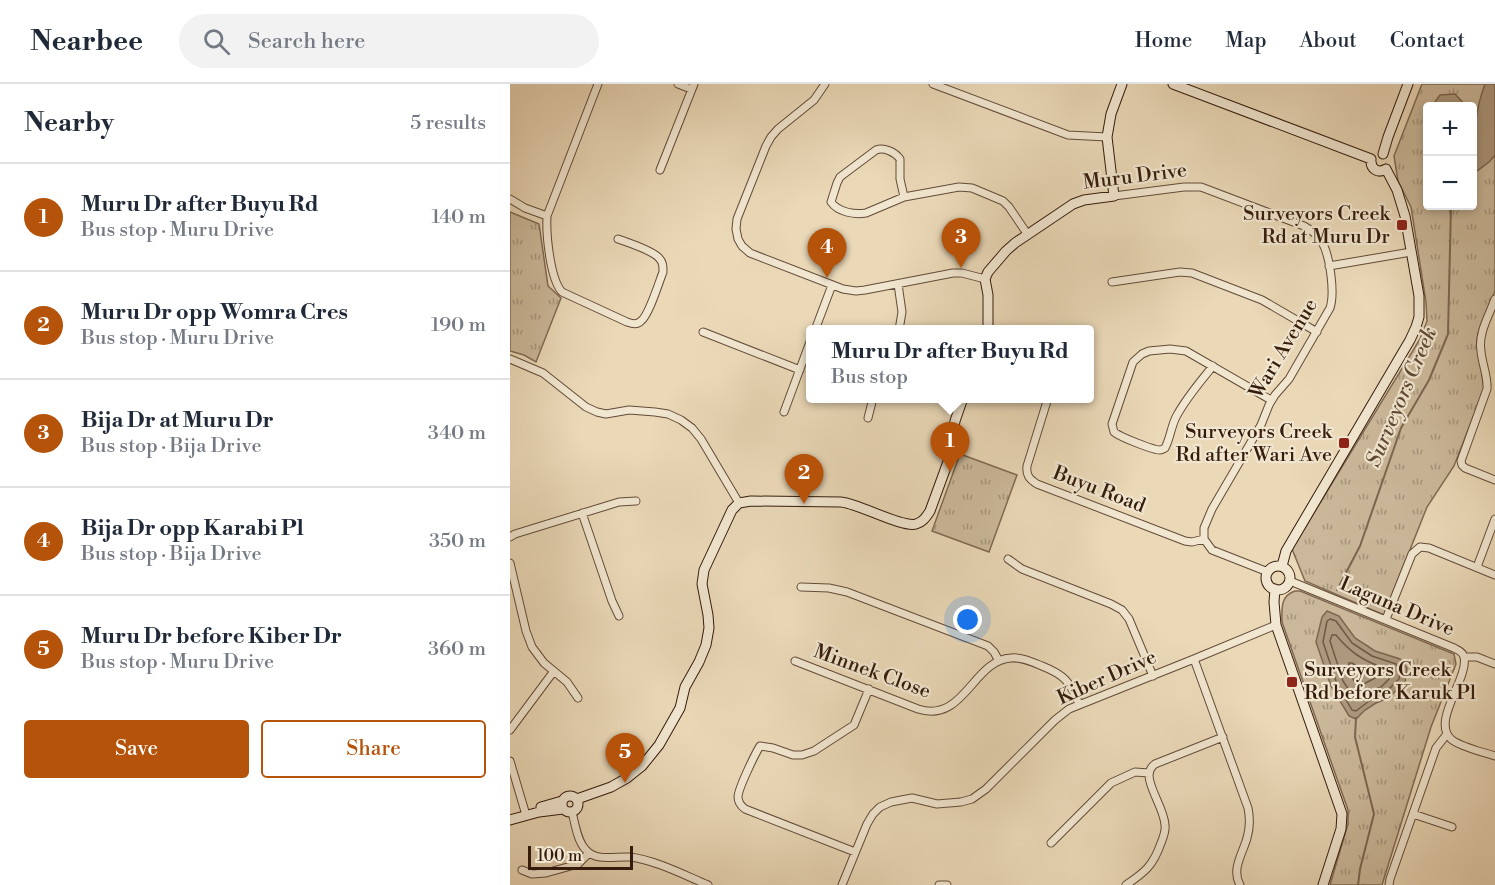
<!DOCTYPE html>
<html lang="en">
<head>
<meta charset="utf-8">
<style>
  body { margin:0; font-family:"Libre Bodoni",serif; background:#f2f2f3; color:#1f2937 }
  .controls { position:absolute; right:18px; top:18px; display:grid; overflow:hidden; border-radius:6px; box-shadow:0 3px 9px #0003 }
  .controls button { width:54px; height:54px; display:grid; place-items:center; padding:0; border:0; border-bottom:2px solid #e0e1e3; background:#fff; color:#1f2937; font:30px sans-serif }
  .scale { position:absolute; left:18px; bottom:15px; width:105px; box-sizing:border-box; padding-left:6px; border:3px solid #351c0c; border-top:0; font-size:16px; line-height:21px; white-space:nowrap; color:#351c0c; -webkit-text-stroke:4px #f1e6d0; paint-order:stroke }
  .you { position:absolute; left:458px; top:536px; width:21px; height:21px; margin:-15px; border:4px solid #fff; border-radius:50%; background:#1a73e8; box-shadow:0 0 0 9px #1a73e833 }
  .badge { display:grid; place-items:center; width:39px; height:39px; border-radius:50%; background:#b45309; color:#fff; font-size:20px; font-weight:700 }
  .pin { position:absolute; translate:-50% -50px; filter:drop-shadow(0 2px 3px #0008) }
  .pin::after { content:''; position:absolute; top:32px; width:21px; height:18px; background:inherit; clip-path:polygon(0 0,100% 0,50% 100%) }
  .popup { position:absolute; left:296px; top:241px; width:288px; height:78px; box-sizing:border-box; display:grid; place-content:center; border-radius:6px; background:#fff; filter:drop-shadow(0 2px 4px #0005); font-size:20px; white-space:nowrap; color:#747a83 }
  .popup b { font-size:22px; color:#1f2937 }
  .popup::after { content:''; position:absolute; left:50%; top:100%; margin-left:-12px; border:12px solid transparent; border-top-color:#fff }
  .list { margin:0; padding:0; list-style:none }
  h2 { display:flex; justify-content:space-between; align-items:center; height:78px; margin:0; padding:0 24px; font-size:26px }
  h2 small { font-size:20px; font-weight:400; color:#747a83 }
  .list li { display:grid; grid-template-columns:39px 1fr auto; gap:18px; align-items:center; box-sizing:border-box; height:108px; padding:0 24px; border-top:2px solid #e0e1e3 }
  .list b { display:block; font-size:22px; white-space:nowrap }
  .list p { margin:0; font-size:20px; white-space:nowrap; color:#747a83 }
  .list em { font-size:20px; font-style:normal; color:#747a83 }
  .actions { display:flex; gap:12px; padding:18px 24px }
  .actions a { flex:1; padding:14px 0; border:2px solid #b45309; border-radius:6px; text-align:center; font-size:21px; color:#b45309 }
  .actions .main { background:#b45309; color:#fff }
  .icon { flex:none; width:33px; height:33px; fill:none; stroke:currentColor; stroke-width:2; stroke-linecap:round; stroke-linejoin:round }
  .map { position:relative; flex:none; width:985px; height:801px; overflow:hidden }
  header { display:flex; align-items:center; gap:36px; box-sizing:border-box; height:84px; padding:0 30px; background:#fff; border-bottom:2px solid #e0e1e3 }
  header strong { font-size:28px }
  nav { display:flex; gap:33px; margin-inline-start:auto; font-size:21px }
  .search { width:420px; height:54px; background:#f2f2f3; display:flex; align-items:center; gap:15px; box-sizing:border-box; padding:0 21px; border-radius:33px; color:#747a83; font-size:22px }
  main { display:flex }
  aside { flex:1; background:#fff }
  .map>svg:first-child { display:block }
  .park { fill:url(#park-tufts); stroke:#806a53; stroke-width:1.5; fill-rule:evenodd }
  .water { fill:#ac987d; stroke:#7c6650; stroke-width:1.5 }
  .lines { fill:none; stroke-linecap:round; stroke-linejoin:round }
  .shore { stroke:#705a44; stroke-width:1.5 }
  .stream { stroke:#7c6650; stroke-width:2 }
  .street-casing { stroke:#624b37; stroke-width:9 }
  .secondary-casing { stroke:#351c0c; stroke-width:11 }
  .street { stroke:#f1e6d0; stroke-width:7 }
  .secondary { stroke:#f1e6d0; stroke-width:9 }
  .poi-dot { fill:#8f2418; stroke:#f1e6d0; stroke-width:2 }
  .labels { text-anchor:middle; dominant-baseline:central; stroke-width:4.5; stroke-linejoin:round; paint-order:stroke }
  .street-label { font-size:20px; fill:#351c0c; stroke:#f1e6d0 }
  .poi-label { font-size:20px; fill:#351c0c; stroke:#f1e6d0; text-anchor:end }
  .water-label { font-size:21px; font-style:italic; fill:#5f4734; stroke:#f1e6d0 }
</style>
</head>
<body>
<header>
<strong>Nearbee</strong>
<div class="search"><svg class="icon" aria-label="search" viewBox="0 0 24 24"><circle cx="10" cy="10" r="6"/><path d="M15 15l6 6"/></svg>Search here</div>
<nav><a>Home</a><a>Map</a><a>About</a><a>Contact</a></nav>
</header>
<main>
<aside>
<h2>Nearby<small>5 results</small></h2>
<ul class="list">
<li><span class="badge">1</span><div><b>Muru Dr after Buyu Rd</b><p>Bus stop · Muru Drive</p></div><em>140 m</em></li>
<li><span class="badge">2</span><div><b>Muru Dr opp Womra Cres</b><p>Bus stop · Muru Drive</p></div><em>190 m</em></li>
<li><span class="badge">3</span><div><b>Bija Dr at Muru Dr</b><p>Bus stop · Bija Drive</p></div><em>340 m</em></li>
<li><span class="badge">4</span><div><b>Bija Dr opp Karabi Pl</b><p>Bus stop · Bija Drive</p></div><em>350 m</em></li>
<li><span class="badge">5</span><div><b>Muru Dr before Kiber Dr</b><p>Bus stop · Muru Drive</p></div><em>360 m</em></li>
</ul>
<div class="actions"><a class="main">Save</a><a>Share</a></div>
</aside>
<div class="map">
<svg width="985" height="801" viewBox="0 0 985 801">
  <defs>
    <pattern id="park-tufts" width="24" height="20" patternUnits="userSpaceOnUse" patternTransform="scale(1.5)"><rect width="24" height="20" fill="#cbb89a"/><path d="M3 7l-1-3M5 7V3M7 7l1-3M15 17l-1-3M17 17v-4M19 17l1-3" fill="none" stroke="#a6957c"/></pattern>
  </defs>
  <rect width="100%" height="100%" fill="#ead8b7"/>
  <filter id="stains"><feTurbulence type="fractalNoise" baseFrequency=".00333" numOctaves="4"/><feColorMatrix values="0 0 0 0 .2 0 0 0 0 .09 0 0 0 0 .02 0 0 0 .5 -.17"/></filter>
  <radialGradient id="worn" r=".72"><stop offset=".6" stop-color="#630" stop-opacity="0"/><stop offset="1" stop-color="#630" stop-opacity=".3"/></radialGradient>
  <path class="park" d="M912 0H985V207L968 250 967 257 974 305 944 382 917 423 874 531 795 497 782 465 910 255 917 237 916 218 901 123 888 97 884 72ZM918 22H962V122H918Z
    M0 128 29 140 38 202 51 214 26 278 14 271 0 267Z
    M450 370 507 391 479 468 422 447Z
    M785 507H790L944 570 946 580 921 643 872 801H820L838 740V726L772 538C772 525 770 512 785 507Z"/>
  <path class="water" d="M975 0H985V71L979 78 963 90C962 60 964 29 975 0Z
    M945 10 956 22H922L930 11Z
    M817 527 829 532 845 554 865 567 890 575 897 584 895 598 878 614 866 619 855 626 846 635 839 632 821 602 806 558 812 533Z"/>
  <g class="lines">
    <path class="shore" d="M820 535 826 537 842 559 862 572 886 580 890 586 889 595 875 609 863 614 846 627 842 626 827 600 813 558 817 537Z
      M822 551H826C843 572 857 578 881 587L882 592 871 603 859 607 848 615H845L833 597 820 557Z
      M839 579H842L855 587 864 590 865 594 850 602H848C843 596 837 587 839 579Z"/>
    <path class="stream" d="M827 506 850 462 891 344 919 296 938 250 941 122
      M846 634 845 653 864 730 850 785 848 801"/>
    <defs>
      <path id="street" d="M88 0 37 132C36 150 40 195 52 208L117 238C123 240 127 241 131 237 139 231 149 198 153 188 153 182 153 178 149 174 142 166 119 159 108 155
        M168 0 181 5
        M315 0 304 16 268 45 261 53 256 62 227 135 226 145 228 155 232 162 240 169 333 205 346 207 355 206 443 189H452L475 195
        M423 0 558 51 597 53
        M150 86 184 0
        M604 112 674 103H691L794 142C801 146 808 151 812 158 820 172 825 209 820 224L779 295 765 311 759 321 751 341 702 425 694 444V455L702 466 758 488
        M394 113 390 95V75C385 68 374 63 366 66L330 93 327 99 321 118C328 128 344 131 356 129L394 113 449 103 462 104 493 117 499 123 518 151
        M0 115 15 124 37 132
        M819 182 901 168
        M602 198 670 188 682 189 752 216 807 248
        M388 200 392 228 389 246
        M985 215C979 232 968 249 971 267 972 280 978 292 977 305L951 377 952 381 955 384 985 396
        M305 246 322 201
        M193 248 290 286
        M0 275 33 289 76 323 87 328 96 330 119 326 145 328 158 330 171 336 182 344 191 355 229 419
        M703 282C690 298 676 314 666 333 661 343 660 355 655 364 653 365 652 366 650 366 643 366 610 353 604 348L602 340 623 278 632 270 639 267 660 265 676 267 761 316
        M538 314 517 382C516 391 519 395 527 400L675 457 682 458 694 455
        M274 328 300 258
        M358 334 363 314
        M72 429 102 517 109 532
        M0 453 5 450 109 418 126 417
        M498 475 512 485 601 520 612 526 619 535 643 592
        M0 479 16 547 22 563 34 579 57 598 68 614
        M967 483 985 435
        M780 497 944 564C948 566 953 568 954 573 959 594 921 637 941 655 950 663 973 668 985 672
        M291 503 319 504 337 508 478 562 484 568 489 577
        M876 535 902 470 910 463 919 464 985 491
        M954 573H967L985 580
        M684 575 766 541
        M285 577 408 625C454 640 463 576 501 574 512 573 522 578 532 582 555 591 560 598 569 620
        M0 646 44 587
        M0 677 16 731
        M62 728C65 739 67 757 76 766 87 778 105 772 120 773 145 776 174 791 198 801
        M903 730 942 743
        M541 759 601 699 625 688 639 689
        M345 768 235 725C231 722 228 719 228 713 228 705 245 670 250 662L263 664 283 671H292L304 667 344 641 359 605
        M12 786 22 790 36 789 68 780 79 769
        M332 801 357 740 363 730 370 723 381 718 402 714 427 720 451 718 462 715 476 705 545 636 559 625 684 575 738 724C740 734 740 744 737 754 733 769 721 785 730 801
        M429 801H437
        M616 801C635 788 643 782 651 759 653 754 656 747 655 741 654 725 640 707 639 692 639 687 641 683 645 680L713 653
        M879 801 880 795 926 664 937 650"/>
      <path id="secondary" d="M663 0 861 75
        M873 70 878 53 898 0
        M861 75C860 85 868 90 876 85
        M478 246V211L475 195 478 188 496 167 505 159 563 120 574 116 604 112 597 53 601 30 612 0
        M772 482 776 467 900 256 906 243 909 233V212L895 132 887 106 876 85
        M756 494a12 12 0 1 1 24 0a12 12 0 1 1-24 0Z
        M765 505 764 518 766 541 832 730 831 745 813 801
        M52 720a8 8 0 1 1 16 0a8 8 0 1 1-16 0Z
        M67 715 101 703 117 694 132 682 149 661 170 624 175 603 189 578 196 561 199 544 198 531 192 500 194 486 222 426 229 419 241 417 331 418C350 420 392 444 406 440 413 438 416 433 420 427L439 375 445 337 453 314
        M31 723 52 717
        M0 736 29 728 53 725"/>
    </defs>
    <use href="#street" class="street-casing"/>
    <use href="#secondary" class="secondary-casing"/>
    <use href="#street" class="street"/>
    <use href="#secondary" class="secondary"/>
  </g>
  <g class="poi-dot">
    <rect x="886" y="135" width="12" height="12" rx="3"/>
    <rect x="828" y="353" width="12" height="12" rx="3"/>
    <rect x="776" y="592" width="12" height="12" rx="3"/>
  </g>
  <g class="labels">
    <g class="street-label">
      <text transform="translate(625 93) rotate(-7)">Muru Drive</text>
      <text transform="translate(774 265) rotate(-59)">Wari Avenue</text>
      <text transform="translate(589 406) rotate(21)">Buyu Road</text>
      <text transform="translate(887 523) rotate(23)">Laguna Drive</text>
      <text transform="translate(362 588) rotate(20)">Minnek Close</text>
      <text transform="translate(597 594) rotate(-24)">Kiber Drive</text>
    </g>
    <g class="poi-label">
      <text x="880" y="130">Surveyors Creek<tspan x="880" dy="23">Rd at Muru Dr</tspan></text>
      <text x="822" y="348">Surveyors Creek<tspan x="822" dy="23">Rd after Wari Ave</tspan></text>
      <text x="794" y="586" text-anchor="start">Surveyors Creek<tspan x="794" dy="23">Rd before Karuk Pl</tspan></text>
    </g>
    <g class="water-label">
      <text transform="translate(892 313) rotate(-67)">Surveyors Creek</text>
    </g>
  </g>
  <rect width="100%" height="100%" filter="url(#stains)"/>
  <rect width="100%" height="100%" fill="url(#worn)"/>
</svg>
<div class="controls">
<button>+</button>
<button>−</button>
</div>
<div class="scale">100 m</div>
<div class="you"></div>
<div class="pin badge" style="left:440px;top:388px">1</div>
<div class="popup"><b>Muru Dr after Buyu Rd</b>Bus stop</div>
<div class="pin badge" style="left:294px;top:420px">2</div>
<div class="pin badge" style="left:451px;top:184px">3</div>
<div class="pin badge" style="left:317px;top:194px">4</div>
<div class="pin badge" style="left:115px;top:699px">5</div>
</div>
</main>
</body>
</html>
